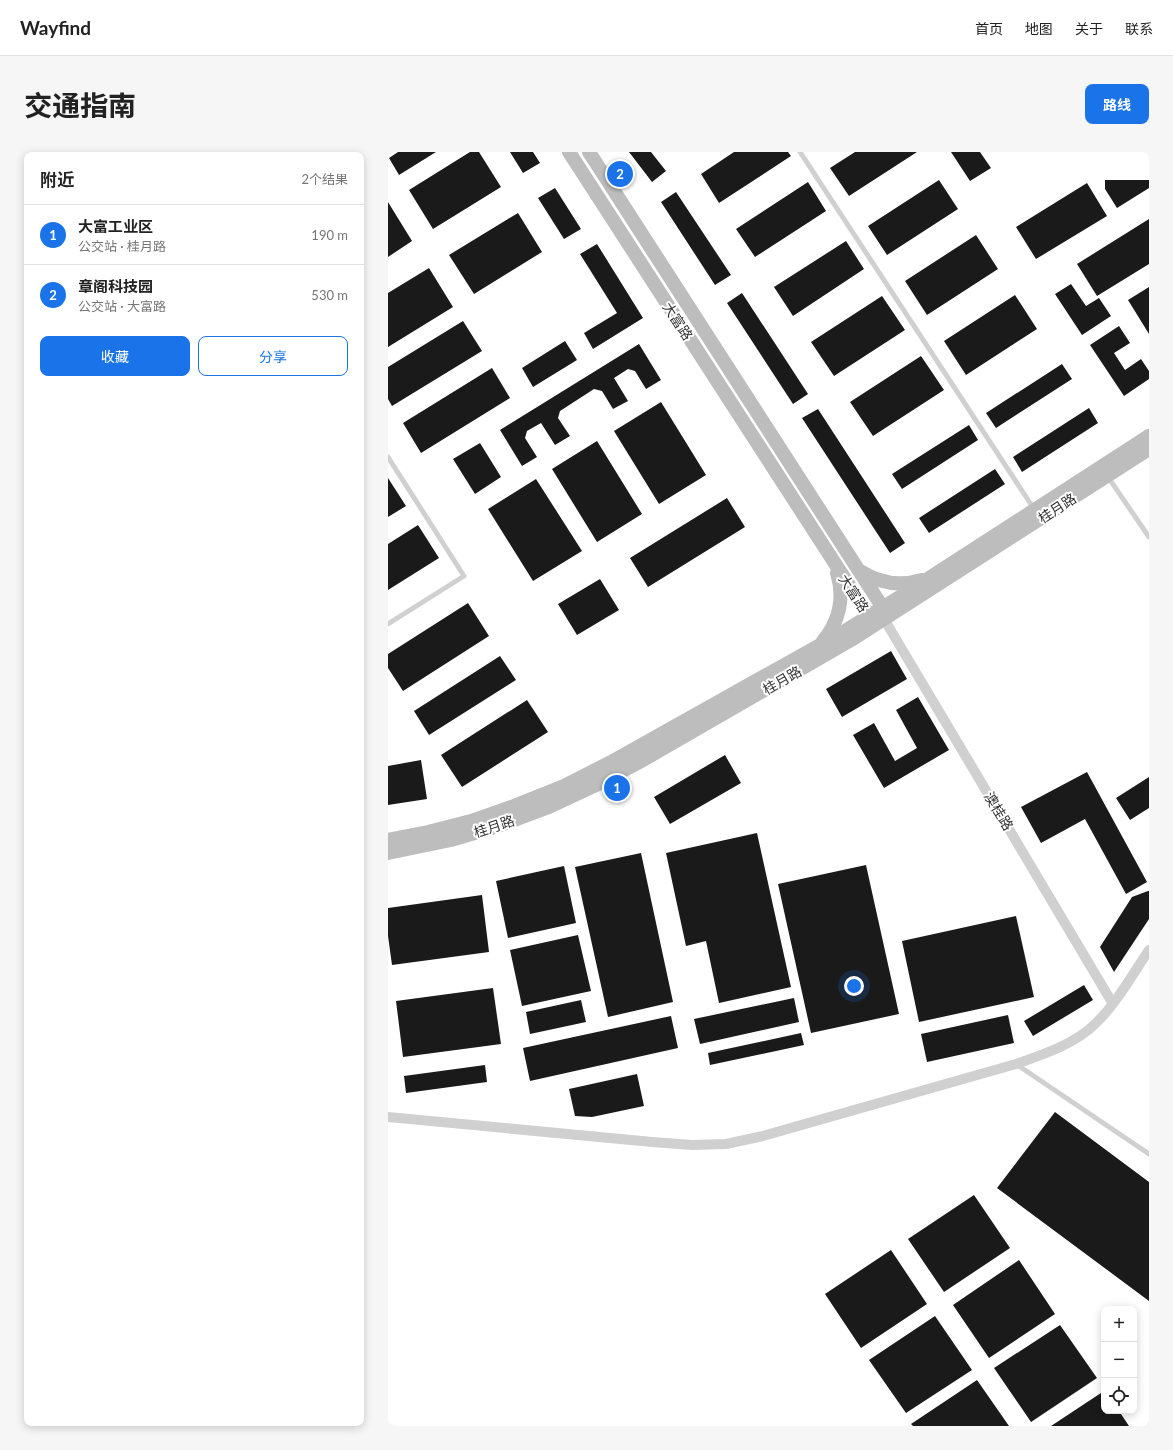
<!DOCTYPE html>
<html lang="zh">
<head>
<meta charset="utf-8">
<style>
  body { margin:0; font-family:Lato,"Noto Sans SC",sans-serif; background:#f6f6f6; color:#222 }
  .controls { position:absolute; right:12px; bottom:12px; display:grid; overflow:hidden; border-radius:8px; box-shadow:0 2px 10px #0003 }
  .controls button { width:36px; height:36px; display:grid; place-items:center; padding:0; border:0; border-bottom:1px solid #e0e0e0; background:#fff; color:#222; font:20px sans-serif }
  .you { position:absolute; left:466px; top:834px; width:14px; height:14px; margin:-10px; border:3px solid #fff; border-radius:50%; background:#1a73e8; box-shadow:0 0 0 6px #1a73e833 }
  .badge { display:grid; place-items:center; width:26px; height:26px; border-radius:50%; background:#1a73e8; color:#fff; font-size:13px; font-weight:700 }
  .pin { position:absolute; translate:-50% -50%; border:2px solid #fff; box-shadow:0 1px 4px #0006 }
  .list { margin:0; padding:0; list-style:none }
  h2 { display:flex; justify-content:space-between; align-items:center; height:52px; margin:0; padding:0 16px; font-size:17px }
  h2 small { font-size:13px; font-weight:400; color:#767676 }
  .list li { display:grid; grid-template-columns:26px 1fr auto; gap:12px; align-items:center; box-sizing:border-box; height:60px; padding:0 16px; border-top:1px solid #e0e0e0 }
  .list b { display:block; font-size:15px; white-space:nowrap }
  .list p { margin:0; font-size:13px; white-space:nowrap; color:#767676 }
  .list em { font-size:13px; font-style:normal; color:#767676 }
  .actions { display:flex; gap:8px; padding:12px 16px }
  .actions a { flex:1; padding:9px 0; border:1px solid #1a73e8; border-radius:8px; text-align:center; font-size:14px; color:#1a73e8 }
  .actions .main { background:#1a73e8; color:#fff }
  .icon { flex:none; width:22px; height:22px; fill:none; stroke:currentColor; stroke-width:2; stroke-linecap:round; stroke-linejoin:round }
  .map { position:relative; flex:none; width:761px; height:1274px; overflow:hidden; border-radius:8px }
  header { display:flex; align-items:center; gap:24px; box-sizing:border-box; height:56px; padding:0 20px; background:#fff; border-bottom:1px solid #e0e0e0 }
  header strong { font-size:19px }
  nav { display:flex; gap:22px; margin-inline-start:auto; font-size:14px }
  .intro { display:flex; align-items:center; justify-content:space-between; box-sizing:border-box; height:96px; padding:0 24px }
  h1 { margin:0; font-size:28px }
  .button { padding:10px 18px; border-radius:8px; background:#1a73e8; color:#fff; font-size:14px; font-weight:700 }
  main { display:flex; gap:24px; padding:0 24px }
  aside { flex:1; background:#fff; border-radius:8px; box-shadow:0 2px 10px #0003 }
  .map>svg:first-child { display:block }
  .building { fill:#1a1a1a }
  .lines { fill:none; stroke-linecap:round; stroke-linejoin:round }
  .lane { stroke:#d0d0d0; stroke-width:5 }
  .street { stroke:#d0d0d0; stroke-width:10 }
  .secondary { stroke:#bdbdbd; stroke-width:14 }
  .labels { text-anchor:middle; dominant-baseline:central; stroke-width:4; stroke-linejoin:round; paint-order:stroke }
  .street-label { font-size:14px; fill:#333; stroke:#fff }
</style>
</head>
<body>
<header>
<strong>Wayfind</strong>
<nav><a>首页</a><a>地图</a><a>关于</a><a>联系</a></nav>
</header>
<div class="intro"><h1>交通指南</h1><a class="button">路线</a></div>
<main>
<aside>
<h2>附近<small>2个结果</small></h2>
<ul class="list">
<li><span class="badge">1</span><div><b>大富工业区</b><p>公交站 · 桂月路</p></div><em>190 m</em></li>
<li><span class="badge">2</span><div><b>章阁科技园</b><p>公交站 · 大富路</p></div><em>530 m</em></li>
</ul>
<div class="actions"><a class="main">收藏</a><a>分享</a></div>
</aside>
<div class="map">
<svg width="761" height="1274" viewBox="0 0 761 1274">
  <rect width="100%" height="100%" fill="#fff"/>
  <path class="building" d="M10 0H48L11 23 1 6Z
    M82 0H91L113 35 45 77 21 38Z
    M122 0H145L152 11 135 21Z
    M241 0H263L278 19 264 30Z
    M346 0H400L403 4 331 51 313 22Z
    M467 0H529L461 44 442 16Z
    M563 0H592L603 16 582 29Z
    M551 28 570 57 499 103 480 74Z
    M717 28H761V36L729 56 717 37Z
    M420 30 438 59 367 105 348 77Z
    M699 31 719 64 648 107 628 75Z
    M167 36 193 77 176 87 150 46Z
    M288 40 343 123 327 133 273 50Z
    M0 50 24 89 0 105Z
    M130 61 154 100 86 142 61 103Z
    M761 67V112L709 144 689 112Z
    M588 83 610 117 539 163 517 129Z
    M458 89 476 117 405 164 386 135Z
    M209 92 255 166 205 197 196 181 229 161 192 102Z
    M41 116 65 155 0 195V141Z
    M683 132 698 154 711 146 723 164 694 183 667 142Z
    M761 135V182L740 148Z
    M354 141 420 242 405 252 339 151Z
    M627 143 649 177 578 223 556 189Z
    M494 144 517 178 446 224 423 190Z
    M75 169 94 199 4 254 0 247V215Z
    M731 174 742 191 726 201 737 218 753 207 761 219V227L736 244 702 193Z
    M177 189 189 208 145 235 134 216Z
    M251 192 273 228 258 237 247 219 240 217 226 226 240 249 225 257 214 239 206 237 172 259 170 266 182 284 167 293 153 271 139 279 137 286 149 305 134 314 112 278Z
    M533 204 556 238 485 284 462 250Z
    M674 212 684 227 608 276 598 261Z
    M104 216 122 246 33 301 15 271Z
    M273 250 318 323 271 352 226 279Z
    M701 256 710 271 634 320 625 305Z
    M430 257 517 391 502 401 414 266Z
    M581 273 590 288 514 337 504 322Z
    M209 289 254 362 209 390 164 317Z
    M92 291 113 325 87 342 65 307Z
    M607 317 617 332 541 381 531 366Z
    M0 326 18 354 0 365Z
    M148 327 194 399 145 429 100 357Z
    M339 346 357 375 260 435 242 406Z
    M30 373 51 406 0 438V392Z
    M212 427 231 458 189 483 170 452Z
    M80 451 101 484 15 539 0 516V502Z
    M503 499 519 527 454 565 438 537Z
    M112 504 128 528 41 583 26 559Z
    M530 545 561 598 496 636 465 583 486 571 507 609 529 596 508 558Z
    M139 548 160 580 74 635 53 603Z
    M337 603 353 631 282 672 266 645Z
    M33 608 39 647 0 653V614Z
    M699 620 759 730 738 742 697 667 653 691 633 655Z
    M761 625V656L742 668 728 646Z
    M369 681 403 835 331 851 318 789 298 794 278 701Z
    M253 701 285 850 220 865 187 715Z
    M478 713 511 862 423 881 390 732Z
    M176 714 188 771 120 786 108 729Z
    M760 739H761V767L726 820 712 795 744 745Z
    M94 743 101 800 4 813 0 784V756Z
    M628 764 646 845 531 870 514 789Z
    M190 783 203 839 134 854 122 798Z
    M696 833 705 848 645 884 636 869Z
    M105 836 113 892 15 905 8 849Z
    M406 846 411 870 312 892 306 867Z
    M193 848 198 870 142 882 138 860Z
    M620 863 626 891 539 910 533 882Z
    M283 864 290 896 142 929 135 896Z
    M413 881 416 893 322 913 320 901Z
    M97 913 99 930 18 941 16 924Z
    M249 922 256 954 204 965 187 964 181 937Z
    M667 960 761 1030V1149L609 1036Z
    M586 1043 622 1096 556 1140 520 1087Z
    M503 1098 539 1152 473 1196 437 1142Z
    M631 1108 667 1162 601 1206 565 1153Z
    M547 1164 584 1218 518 1261 481 1208Z
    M672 1173 709 1226 643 1270 606 1216Z
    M589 1228 621 1274H525L523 1272Z
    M716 1239V1259H731L741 1274H663Z"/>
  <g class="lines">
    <path class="lane" d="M412 0 646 357
      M0 305 76 424 0 472
      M720 325 761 385
      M628 912 761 1002"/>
    <path class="street" d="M496 467 725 852
      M0 965 264 990 304 993 338 992 375 984 628 912C654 903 687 892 707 872 729 851 744 823 761 798"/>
    <path class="secondary" d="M181 0 481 464 496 467 495 456 201 0
      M472 419C491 431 511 435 534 428
      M435 489C451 470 457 446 449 421
      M0 688 40 680 83 669 126 654 176 634 223 610 457 479 515 443 761 284
      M0 701 63 688 110 674 161 655 206 634 255 608 463 488 761 297"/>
  </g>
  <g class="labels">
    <g class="street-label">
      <text transform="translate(290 169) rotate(57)">大富路</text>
      <text transform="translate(669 356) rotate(-33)">桂月路</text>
      <text transform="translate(466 441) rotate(57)">大富路</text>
      <text transform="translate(394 528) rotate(-30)">桂月路</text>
      <text transform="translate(611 659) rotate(59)">澳桂路</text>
      <text transform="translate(106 674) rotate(-18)">桂月路</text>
    </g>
  </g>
</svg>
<div class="controls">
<button>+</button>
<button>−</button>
<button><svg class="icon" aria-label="locate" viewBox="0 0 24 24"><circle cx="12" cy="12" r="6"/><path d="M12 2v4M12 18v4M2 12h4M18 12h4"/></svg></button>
</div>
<div class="you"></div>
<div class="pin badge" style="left:229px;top:636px">1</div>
<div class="pin badge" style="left:232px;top:22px">2</div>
</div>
</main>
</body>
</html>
